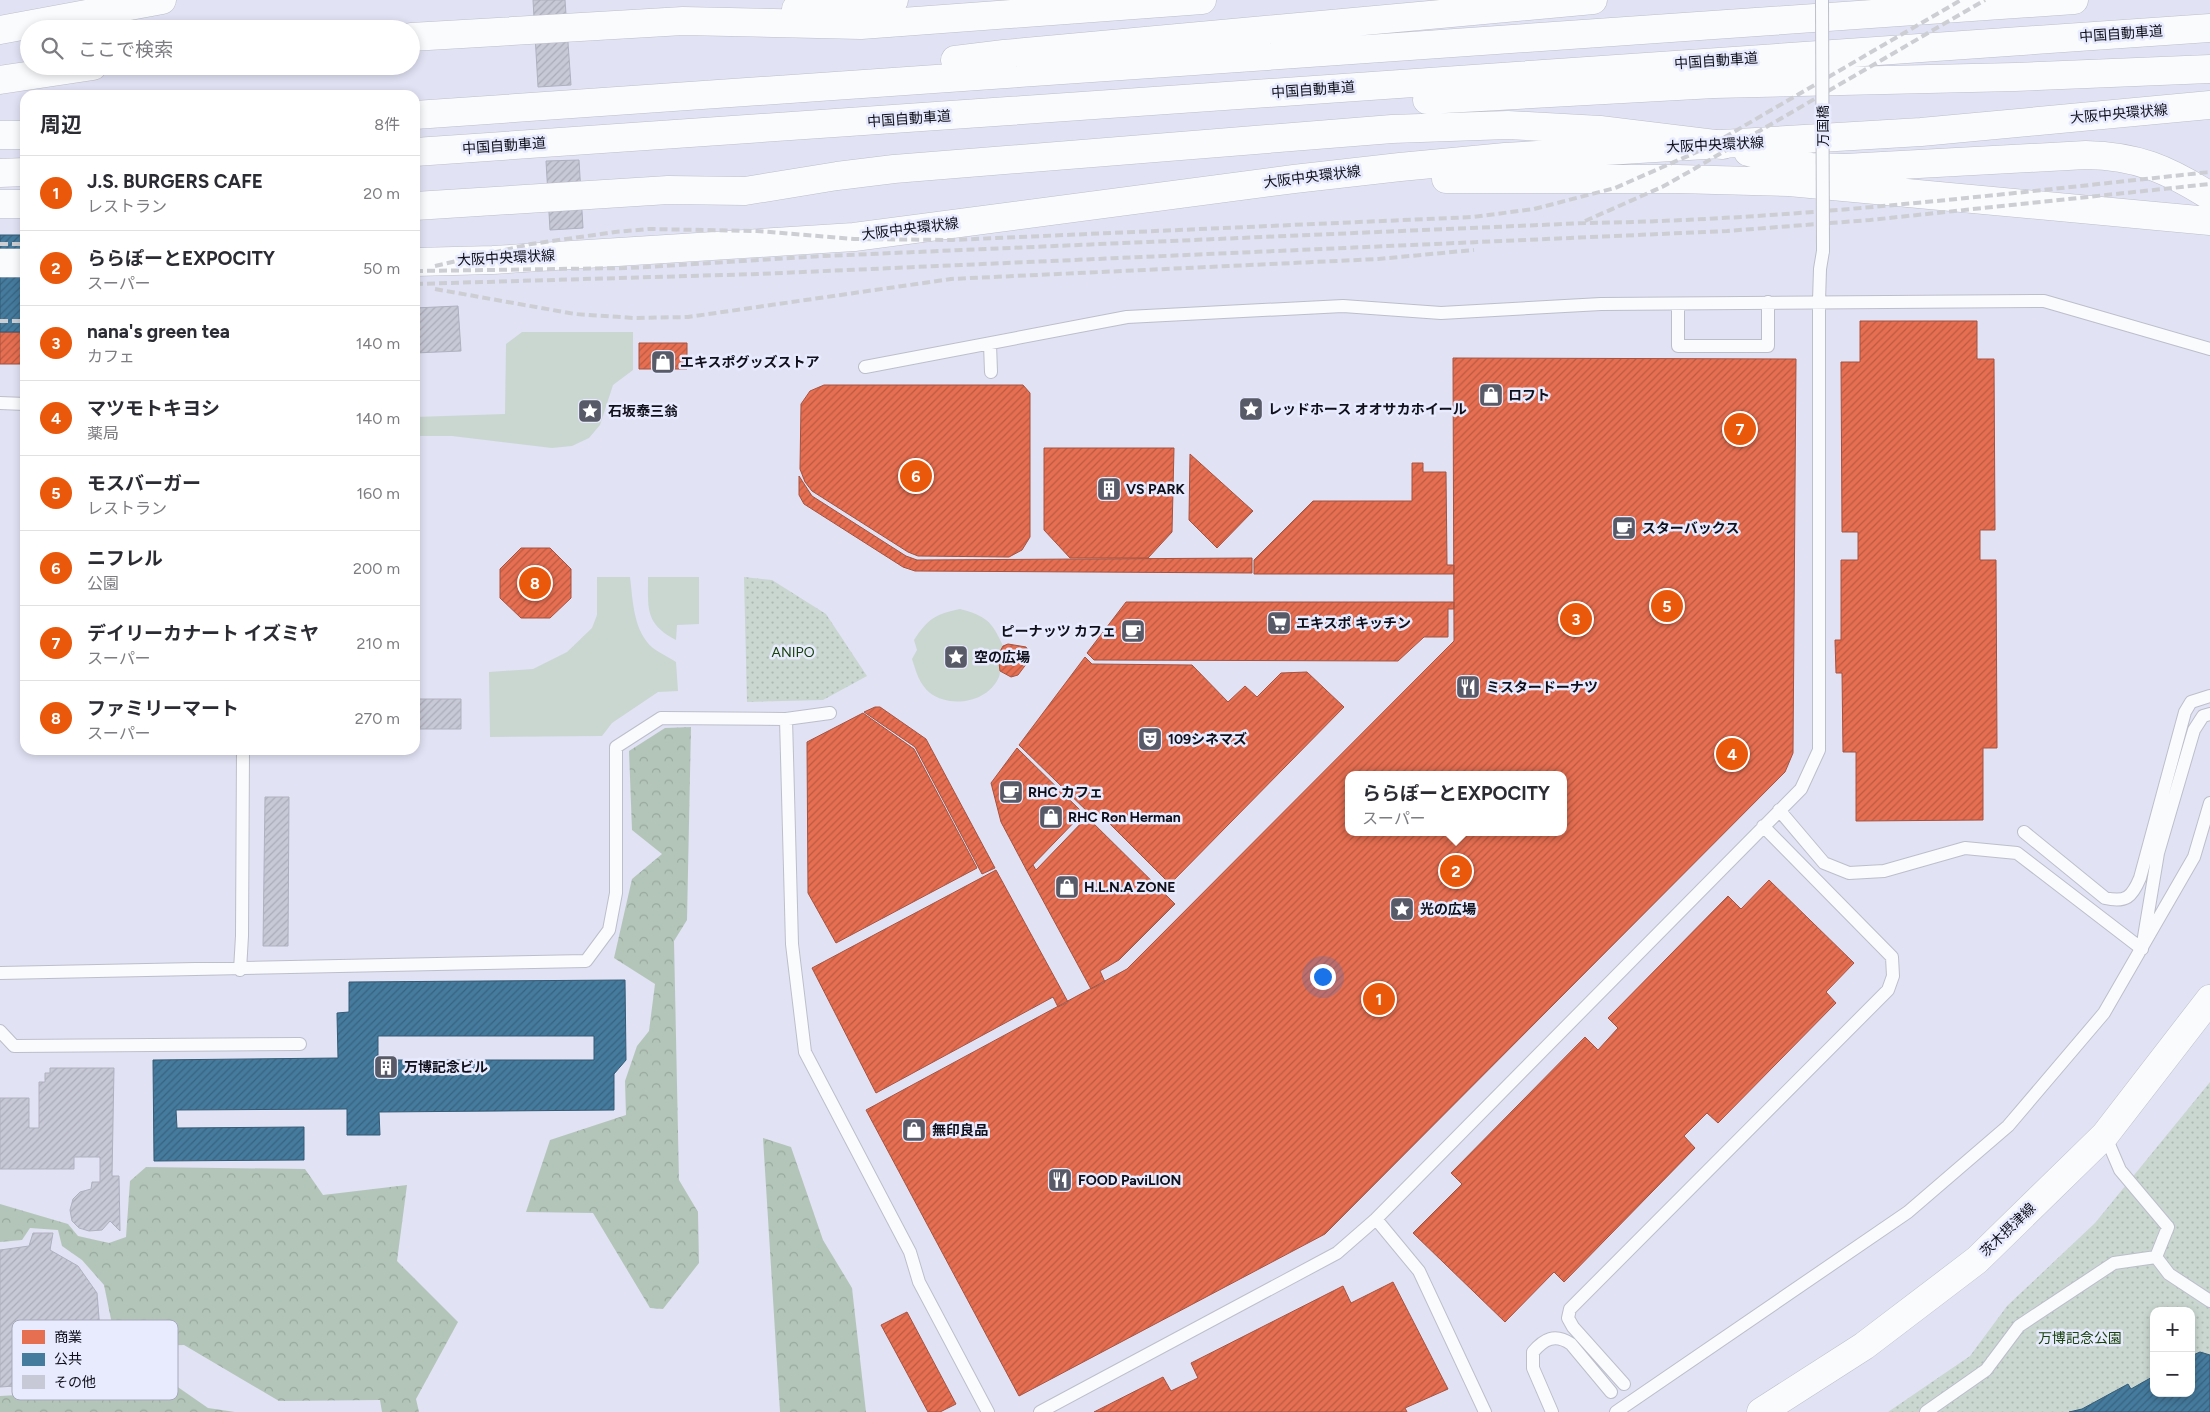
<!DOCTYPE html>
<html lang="ja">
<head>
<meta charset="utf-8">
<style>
  body { margin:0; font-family:Figtree,"Noto Sans JP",sans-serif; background:#f2f2f3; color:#2b2b33 }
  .controls { position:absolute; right:15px; bottom:15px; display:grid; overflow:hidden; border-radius:10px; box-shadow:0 2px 8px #0003 }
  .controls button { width:45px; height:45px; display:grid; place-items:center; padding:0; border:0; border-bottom:1px solid #e1e1e2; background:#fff; color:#2b2b33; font:25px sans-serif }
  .you { position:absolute; left:1322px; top:976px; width:18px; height:18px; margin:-12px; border:4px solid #fff; border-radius:50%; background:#1a73e8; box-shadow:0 0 0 8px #1a73e833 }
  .badge { display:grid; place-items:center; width:32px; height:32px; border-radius:50%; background:#ea580c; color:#fff; font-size:16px; font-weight:700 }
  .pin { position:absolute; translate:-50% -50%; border:2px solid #fff; box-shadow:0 1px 5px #0006 }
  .popup { position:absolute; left:1345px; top:771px; width:222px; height:65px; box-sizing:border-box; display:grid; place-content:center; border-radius:10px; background:#fff; filter:drop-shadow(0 1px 4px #0005); font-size:16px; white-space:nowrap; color:#7c7c81 }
  .popup b { font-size:19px; color:#2b2b33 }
  .popup::after { content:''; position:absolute; left:50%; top:100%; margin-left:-10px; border:10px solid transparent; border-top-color:#fff }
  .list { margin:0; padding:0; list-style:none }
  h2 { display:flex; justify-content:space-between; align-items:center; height:65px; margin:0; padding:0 20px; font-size:21px }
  h2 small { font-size:16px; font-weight:400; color:#7c7c81 }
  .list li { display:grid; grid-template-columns:32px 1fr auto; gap:15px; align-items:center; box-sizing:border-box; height:75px; padding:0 20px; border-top:1px solid #e1e1e2 }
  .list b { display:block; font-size:19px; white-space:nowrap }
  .list p { margin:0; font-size:16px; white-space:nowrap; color:#7c7c81 }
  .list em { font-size:16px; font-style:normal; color:#7c7c81 }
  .icon { flex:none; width:28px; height:28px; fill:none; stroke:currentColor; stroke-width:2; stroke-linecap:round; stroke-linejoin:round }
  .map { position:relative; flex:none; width:2210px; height:1412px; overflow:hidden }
  .search { position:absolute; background:#fff; box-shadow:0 2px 8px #0003; left:20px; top:20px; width:400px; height:55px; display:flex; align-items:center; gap:12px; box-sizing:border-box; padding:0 18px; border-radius:28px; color:#7c7c81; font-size:19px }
  .panel { position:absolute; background:#fff; box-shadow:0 2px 8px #0003; left:20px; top:90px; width:400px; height:665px; border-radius:15px }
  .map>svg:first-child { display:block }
  .grass { fill:#cad7d0 }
  .forest { fill:url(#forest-crowns) }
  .park { fill:url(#park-dots); fill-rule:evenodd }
  .shops { fill:url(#shops-hatch); stroke:#a65241; fill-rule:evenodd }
  .public { fill:url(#public-hatch); stroke:#355b76; fill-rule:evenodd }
  .building { fill:url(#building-hatch); stroke:#b0b1bf }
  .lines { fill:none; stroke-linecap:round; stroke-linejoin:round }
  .lane-casing { stroke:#bdbecb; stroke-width:14 }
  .primary-casing { stroke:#bdbecb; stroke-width:29 }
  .highway-casing { stroke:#bdbecb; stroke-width:29 }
  .lane { stroke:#fafbfd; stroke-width:12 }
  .primary { stroke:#fafbfd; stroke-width:28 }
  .highway { stroke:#fafbfd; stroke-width:28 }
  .rail { stroke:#cdced4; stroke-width:4; stroke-dasharray:8 4; stroke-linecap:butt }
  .lane-bridge-casing { stroke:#bdbecb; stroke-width:14; stroke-linecap:butt }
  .lane-bridge { stroke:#fafbfd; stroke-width:12 }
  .labels { text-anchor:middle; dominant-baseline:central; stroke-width:5; stroke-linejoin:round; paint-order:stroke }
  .street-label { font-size:14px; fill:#0f101b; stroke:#e8eafe }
  .poi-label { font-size:14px; font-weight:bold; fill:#0f101b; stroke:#e8eafe; text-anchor:start }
  .park-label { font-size:14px; fill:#16410b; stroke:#e8eafe }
  .key { fill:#e8eafe; stroke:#a7a9ba; stroke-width:1 }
  .key-label { font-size:14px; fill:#0f101b }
</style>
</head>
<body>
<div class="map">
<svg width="2210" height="1412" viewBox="0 0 2210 1412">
  <defs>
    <pattern id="forest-crowns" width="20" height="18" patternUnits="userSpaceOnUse" patternTransform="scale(1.25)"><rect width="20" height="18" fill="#b3c5b8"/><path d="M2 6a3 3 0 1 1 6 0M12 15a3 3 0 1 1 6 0" fill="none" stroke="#99a89e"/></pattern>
    <pattern id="park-dots" width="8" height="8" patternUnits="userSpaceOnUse" patternTransform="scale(1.25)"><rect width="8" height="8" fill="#cad7d0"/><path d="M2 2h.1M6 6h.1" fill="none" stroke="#acb8b2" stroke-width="1.8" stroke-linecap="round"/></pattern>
    <pattern id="shops-hatch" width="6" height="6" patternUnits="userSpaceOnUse" patternTransform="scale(1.25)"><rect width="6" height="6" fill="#e76f51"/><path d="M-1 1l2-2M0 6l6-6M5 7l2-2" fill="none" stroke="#ba5a42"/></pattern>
    <pattern id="public-hatch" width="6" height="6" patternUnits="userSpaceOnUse" patternTransform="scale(1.25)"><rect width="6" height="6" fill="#457b9d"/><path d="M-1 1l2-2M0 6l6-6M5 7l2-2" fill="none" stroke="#38637f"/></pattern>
    <pattern id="building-hatch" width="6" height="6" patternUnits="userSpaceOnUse" patternTransform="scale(1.25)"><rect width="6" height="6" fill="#c8c9d7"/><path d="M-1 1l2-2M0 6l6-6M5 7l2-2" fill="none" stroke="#abacb8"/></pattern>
  </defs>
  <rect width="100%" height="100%" fill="#e1e2f4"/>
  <path class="grass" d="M522 332H633V370L613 385 600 425 589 438 572 446 552 448 452 436H415V417L505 414 506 344Z
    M597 577H630C633 600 633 631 653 648 659 653 669 657 676 662L678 691 658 692 612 723 602 736 490 737 489 672 533 669 567 652 592 628 597 615Z
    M648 577H699V624L677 625 676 640C645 624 648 609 648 577Z
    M960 609C986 616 992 621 1003 646 994 656 1004 668 998 679 986 703 950 708 930 693 919 684 916 671 912 659L917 650 914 640C928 619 935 614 960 609Z"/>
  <path class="forest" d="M691 727 687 920 674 941 679 1180 698 1212 699 1263 663 1309 650 1308 593 1213 526 1212 550 1140 626 1115 625 1081 637 1046 649 1031 655 984 614 958 632 879 662 854 632 830 629 751 665 728Z
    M763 1138 791 1147 823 1240 852 1288 866 1412H780Z
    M146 1167 305 1169 323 1195 407 1185 397 1261 458 1322 416 1399 419 1412H382L380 1400 279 1401 184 1345 150 1346 159 1374 208 1408 235 1412H0V1396L52 1393 96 1374 113 1329 104 1285 82 1260 62 1246 58 1230 30 1228 22 1240 0 1242V1204L68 1224 78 1236 109 1243 126 1237 130 1181Z"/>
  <path class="park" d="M744 577 772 580 826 614 867 676 823 700 747 702Z
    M2210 1082V1412H1888L1970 1356 2007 1306 2095 1223ZM2154 1311H2191V1393H2154Z"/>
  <path class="shops" d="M1860 321H1977V359H1994L1995 530H1980V560H1996L1997 748H1983V820L1856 821V752H1843L1842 673H1836L1835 640H1841V560H1858V532H1842L1841 362H1860Z
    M0 332H25V364H0Z
    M639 343H687V369H639Z
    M1453 358 1796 359 1793 753 1785 772 1325 1234 1019 1396 866 1110 1127 969 1454 641ZM1348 775H1564V832H1348Z
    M824 385H1023L1030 393V537L1022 550 1009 557 918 556 908 552 812 491 805 482 800 469 801 404 810 391Z
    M1044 448H1174L1172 532 1148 558H1070L1044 530Z
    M1190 454 1253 511 1217 548 1189 520Z
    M1412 463H1423V472H1446L1447 565H1454V574H1254V560L1313 501H1412Z
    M799 476 812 496 906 556 917 560 1252 558V573L915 571 903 567 804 504 799 495Z
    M521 548H550L571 569V598L550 618H521L500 598V569Z
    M1126 602H1454V609H1448V637H1424L1398 661 1094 660 1087 653Z
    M1008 644 1026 647 1030 653V659L1018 675 1011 677 1000 671 998 655 1003 646Z
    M1085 657 1092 664 1192 665 1228 702 1245 686 1257 697 1281 673 1307 672 1344 707 1170 884 1097 811 1092 816 1019 745Z
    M875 707H880L926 739 995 868 982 874 915 747 864 712Z
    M863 713 914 749 977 868 836 943 808 893 807 742Z
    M1017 748 1083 813 1027 871 1001 822 991 783Z
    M1087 817 1175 904 1119 960 1100 971 1105 982 1091 989 1027 871 1033 865 1036 870Z
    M996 870 1068 1002 1058 1007 1053 997 876 1093 812 968Z
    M1769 880 1854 963 1826 992 1836 1003 1718 1123 1707 1113 1684 1136 1695 1148 1564 1282 1554 1272 1505 1322 1413 1233 1462 1184 1451 1173 1585 1037 1598 1050 1618 1028 1608 1018 1728 896 1741 909Z
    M1393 1282 1448 1389 1405 1408 1407 1412H1094L1163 1377 1171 1391 1198 1378 1191 1363 1343 1286 1351 1303Z
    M907 1312 956 1404 940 1412H928L881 1325Z"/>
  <path class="public" d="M0 235H25V332H0Z
    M625 980 626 1060 614 1074V1110L379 1112 380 1135H347V1109L176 1110 177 1128 304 1127V1160L154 1161 153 1060 338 1058 337 1013 349 1012V982ZM378 1036H594V1060H378Z
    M2200 1352 2210 1355V1412H2069L2082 1409 2128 1384 2131 1389 2154 1376V1393H2191V1356Z"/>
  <path class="building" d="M533 0H565L571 85 538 87Z
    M579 160 583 228 550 230 546 161Z
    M458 306 461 351 415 353V308Z
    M415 699H461V729H415Z
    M265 797H289L288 946H263Z
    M50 1068H114L112 1176H119L120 1231 110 1221 102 1230 89 1231 79 1228 72 1221 70 1210 73 1199 80 1192 91 1189 92 1182H100V1157H74V1169H0V1098H29V1128H39V1082H45V1073H50Z
    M33 1233H53L50 1250 78 1266 97 1293 100 1330 85 1365 75 1363 46 1384 0 1387V1250L29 1246Z"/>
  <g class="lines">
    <defs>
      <path id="lane" d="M1678 305V346H1768V302
        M990 344 991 372
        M865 367 1127 317 1343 306 1441 313 1601 304 2044 301 2210 349
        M0 403 25 404
        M786 719 792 944 805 1052 910 1252 919 1282 988 1412
        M1779 810 1824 863 1849 873 1884 871 1965 848 2017 853 2142 949 2158 853 2194 730 2203 716 2210 714
        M2024 832 2105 898C2126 903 2132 897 2140 878L2185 712 2191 702 2210 696
        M240 970 242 936 243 750
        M0 973 586 961 609 930 616 893V747L661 718 786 719 830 713
        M0 1031 14 1046 300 1044
        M1376 1219 1419 1271 1485 1412
        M2156 1257 2169 1274 2210 1301
        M1624 1384 1573 1327 1568 1318 1570 1309 1888 990 1893 976 1892 957 1763 826
        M1040 1412 1337 1253 1376 1219 1801 789 1819 750V301L1820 269 1823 251
        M1552 1412 1533 1368V1352C1544 1339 1555 1333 1571 1344L1611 1392
        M1616 1412 1908 1212 2008 1126 2104 1013 2194 857 2210 803
        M1926 1412 1986 1370 2019 1326 2114 1263 2156 1257 2168 1227 2120 1170 2105 1135"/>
      <path id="primary" d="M0 30 162 0
        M1748 152 1811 167 1845 168 2086 155C2137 156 2167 169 2210 196
        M1446 179H1677L1789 182 2210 221
        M415 262 493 260 854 237 1294 179 1400 167 1505 157 1921 132 2210 105
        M0 263H25
        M1761 1412 1864 1346 1977 1260 2105 1135 2210 999"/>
      <path id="highway" d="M796 9 894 0
        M411 37 683 21 861 25 1202 0
        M955 60 1004 54 1593 0
        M0 80 93 66
        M1427 100 1714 84 2015 77 2210 69
        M415 115 2074 0
        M0 135H25
        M415 152 2210 28
        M0 173 25 172
        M0 204H25
        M415 206 668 190 745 191 837 176 894 169 1392 129 1508 125 1600 130 1723 145"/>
    </defs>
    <use href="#lane" class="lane-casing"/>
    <use href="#primary" class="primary-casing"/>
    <use href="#highway" class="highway-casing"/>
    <use href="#lane" class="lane"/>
    <use href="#primary" class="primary"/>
    <use href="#highway" class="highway"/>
    <path class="rail" d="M1585 221 1662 187 1687 173 1985 0
      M0 244H25
      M435 266 531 244 615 232 649 229 757 231 854 239 952 240 1473 217 1534 209 1615 188 1706 148 1961 0
      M415 271 629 268 824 256 1586 223C1795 220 2002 194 2210 172
      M415 284 758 274 1727 231 1870 220 2210 184
      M435 289 575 314 634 318 688 317 951 279 1378 259 1474 250
      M0 321H25"/>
    <defs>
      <path id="lane-bridge" d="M1822 0 1823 251"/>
    </defs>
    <use href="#lane-bridge" class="lane-bridge-casing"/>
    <use href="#lane-bridge" class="lane-bridge"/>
  </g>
  <defs>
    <symbol id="shop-square" viewBox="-11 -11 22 22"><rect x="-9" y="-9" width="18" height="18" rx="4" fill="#585a67" stroke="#e8eafe"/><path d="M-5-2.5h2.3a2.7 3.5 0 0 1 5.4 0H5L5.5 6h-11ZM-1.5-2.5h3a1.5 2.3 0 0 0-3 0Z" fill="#fff"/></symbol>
    <symbol id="sight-square" viewBox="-11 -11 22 22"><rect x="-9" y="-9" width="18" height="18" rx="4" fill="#585a67" stroke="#e8eafe"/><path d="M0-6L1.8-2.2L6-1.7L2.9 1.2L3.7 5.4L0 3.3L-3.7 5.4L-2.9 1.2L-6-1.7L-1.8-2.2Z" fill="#fff"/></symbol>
    <symbol id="building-square" viewBox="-11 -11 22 22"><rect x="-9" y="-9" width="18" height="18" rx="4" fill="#585a67" stroke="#e8eafe"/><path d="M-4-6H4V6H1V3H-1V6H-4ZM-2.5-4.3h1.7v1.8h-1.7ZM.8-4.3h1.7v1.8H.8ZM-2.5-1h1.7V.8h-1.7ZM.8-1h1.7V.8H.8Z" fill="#fff"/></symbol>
    <symbol id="cafe-square" viewBox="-11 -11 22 22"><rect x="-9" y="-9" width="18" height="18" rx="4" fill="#585a67" stroke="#e8eafe"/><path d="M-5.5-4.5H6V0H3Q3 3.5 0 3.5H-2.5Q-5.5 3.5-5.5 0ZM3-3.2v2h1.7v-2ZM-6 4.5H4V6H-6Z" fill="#fff"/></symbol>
    <symbol id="supermarket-square" viewBox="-11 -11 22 22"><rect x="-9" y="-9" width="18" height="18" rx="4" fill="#585a67" stroke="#e8eafe"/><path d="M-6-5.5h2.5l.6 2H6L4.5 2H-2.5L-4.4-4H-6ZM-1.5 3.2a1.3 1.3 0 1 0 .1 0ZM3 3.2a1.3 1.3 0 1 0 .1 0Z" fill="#fff"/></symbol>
    <symbol id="restaurant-square" viewBox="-11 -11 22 22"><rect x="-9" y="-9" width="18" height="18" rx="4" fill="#585a67" stroke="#e8eafe"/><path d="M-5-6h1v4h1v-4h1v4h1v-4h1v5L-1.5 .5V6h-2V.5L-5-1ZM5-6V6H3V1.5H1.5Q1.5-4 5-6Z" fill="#fff"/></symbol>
    <symbol id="theatre-square" viewBox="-11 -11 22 22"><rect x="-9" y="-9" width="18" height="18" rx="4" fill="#585a67" stroke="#e8eafe"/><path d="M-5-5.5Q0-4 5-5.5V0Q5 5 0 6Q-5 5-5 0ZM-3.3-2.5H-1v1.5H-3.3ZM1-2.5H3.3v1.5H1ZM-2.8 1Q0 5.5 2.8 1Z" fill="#fff"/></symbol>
  </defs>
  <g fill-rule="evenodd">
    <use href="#shop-square" x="649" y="348" width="28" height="28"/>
    <use href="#shop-square" x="1477" y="381" width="28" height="28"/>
    <use href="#sight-square" x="1237" y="395" width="28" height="28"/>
    <use href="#sight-square" x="576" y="397" width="28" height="28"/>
    <use href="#building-square" x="1095" y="475" width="28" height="28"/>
    <use href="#cafe-square" x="1610" y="514" width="28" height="28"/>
    <use href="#supermarket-square" x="1265" y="609" width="28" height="28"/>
    <use href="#cafe-square" x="1119" y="617" width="28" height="28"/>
    <use href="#sight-square" x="942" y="643" width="28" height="28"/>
    <use href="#restaurant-square" x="1454" y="673" width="28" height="28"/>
    <use href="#theatre-square" x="1136" y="725" width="28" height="28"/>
    <use href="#cafe-square" x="997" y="778" width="28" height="28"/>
    <use href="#shop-square" x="1037" y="803" width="28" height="28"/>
    <use href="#shop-square" x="1053" y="873" width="28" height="28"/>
    <use href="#sight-square" x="1388" y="895" width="28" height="28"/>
    <use href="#building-square" x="372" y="1053" width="28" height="28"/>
    <use href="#shop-square" x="900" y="1116" width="28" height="28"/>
    <use href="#restaurant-square" x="1046" y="1166" width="28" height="28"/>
  </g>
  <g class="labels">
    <g class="street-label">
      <text transform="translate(2121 34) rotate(-4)">中国自動車道</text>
      <text transform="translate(1716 61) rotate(-4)">中国自動車道</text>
      <text transform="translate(1313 90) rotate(-4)">中国自動車道</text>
      <text transform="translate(2119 114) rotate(-5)">大阪中央環状線</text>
      <text transform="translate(909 119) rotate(-4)">中国自動車道</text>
      <text transform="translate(1823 126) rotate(-90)">万国橋</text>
      <text transform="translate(1715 145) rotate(-3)">大阪中央環状線</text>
      <text transform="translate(504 146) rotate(-4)">中国自動車道</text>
      <text transform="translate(1312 177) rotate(-7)">大阪中央環状線</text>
      <text transform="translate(910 229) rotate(-7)">大阪中央環状線</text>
      <text transform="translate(506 258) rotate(-3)">大阪中央環状線</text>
      <text transform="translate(2008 1230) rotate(-44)">茨木摂津線</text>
    </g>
    <g class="poi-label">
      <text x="680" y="362">エキスポグッズストア</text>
      <text x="1508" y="395">ロフト</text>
      <text x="1268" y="409">レッドホース オオサカホイール</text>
      <text x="608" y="411">石坂泰三翁</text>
      <text x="1126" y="489">VS PARK</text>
      <text x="1642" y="528">スターバックス</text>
      <text x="1296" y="623">エキスポ キッチン</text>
      <text x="1116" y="631" text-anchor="end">ピーナッツ カフェ</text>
      <text x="974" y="657">空の広場</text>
      <text x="1486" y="687">ミスタードーナツ</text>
      <text x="1168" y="739">109シネマズ</text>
      <text x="1028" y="792">RHC カフェ</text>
      <text x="1068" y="817">RHC Ron Herman</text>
      <text x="1084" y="887">H.L.N.A ZONE</text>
      <text x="1420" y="909">光の広場</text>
      <text x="404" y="1067">万博記念ビル</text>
      <text x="932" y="1130">無印良品</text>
      <text x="1078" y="1180">FOOD PaviLION</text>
    </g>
    <g class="park-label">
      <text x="793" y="652">ANIPO</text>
      <text x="2080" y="1338">万博記念公園</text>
    </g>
  </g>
  <rect x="12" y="1320" width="166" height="80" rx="8" class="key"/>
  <rect x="22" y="1330" width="23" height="14" fill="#e76f51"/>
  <rect x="22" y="1353" width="23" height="13" fill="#457b9d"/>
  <rect x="22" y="1375" width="23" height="14" fill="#c8c9d7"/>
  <g class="key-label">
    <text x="54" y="1342">商業</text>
    <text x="54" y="1364">公共</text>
    <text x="54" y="1387">その他</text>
  </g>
</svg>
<div class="controls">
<button>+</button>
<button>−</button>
</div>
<div class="you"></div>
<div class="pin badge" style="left:1379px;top:999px">1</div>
<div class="pin badge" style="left:1456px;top:871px">2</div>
<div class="popup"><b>ららぽーとEXPOCITY</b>スーパー</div>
<div class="pin badge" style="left:1576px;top:619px">3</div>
<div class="pin badge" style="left:1732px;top:754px">4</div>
<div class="pin badge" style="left:1667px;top:606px">5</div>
<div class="pin badge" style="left:916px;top:476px">6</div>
<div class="pin badge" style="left:1740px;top:429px">7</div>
<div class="pin badge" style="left:535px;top:583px">8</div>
<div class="search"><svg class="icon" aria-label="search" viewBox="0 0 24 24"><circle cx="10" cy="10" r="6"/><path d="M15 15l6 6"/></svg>ここで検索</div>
<section class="panel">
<h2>周辺<small>8件</small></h2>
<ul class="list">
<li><span class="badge">1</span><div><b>J.S. BURGERS CAFE</b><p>レストラン</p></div><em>20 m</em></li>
<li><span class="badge">2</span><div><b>ららぽーとEXPOCITY</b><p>スーパー</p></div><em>50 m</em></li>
<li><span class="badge">3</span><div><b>nana's green tea</b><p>カフェ</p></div><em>140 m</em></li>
<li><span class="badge">4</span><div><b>マツモトキヨシ</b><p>薬局</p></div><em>140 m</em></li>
<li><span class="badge">5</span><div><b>モスバーガー</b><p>レストラン</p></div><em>160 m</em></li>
<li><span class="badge">6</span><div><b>ニフレル</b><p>公園</p></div><em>200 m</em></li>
<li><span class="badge">7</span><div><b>デイリーカナート イズミヤ</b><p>スーパー</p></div><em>210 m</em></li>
<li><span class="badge">8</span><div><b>ファミリーマート</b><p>スーパー</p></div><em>270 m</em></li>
</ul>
</section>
</div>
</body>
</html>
